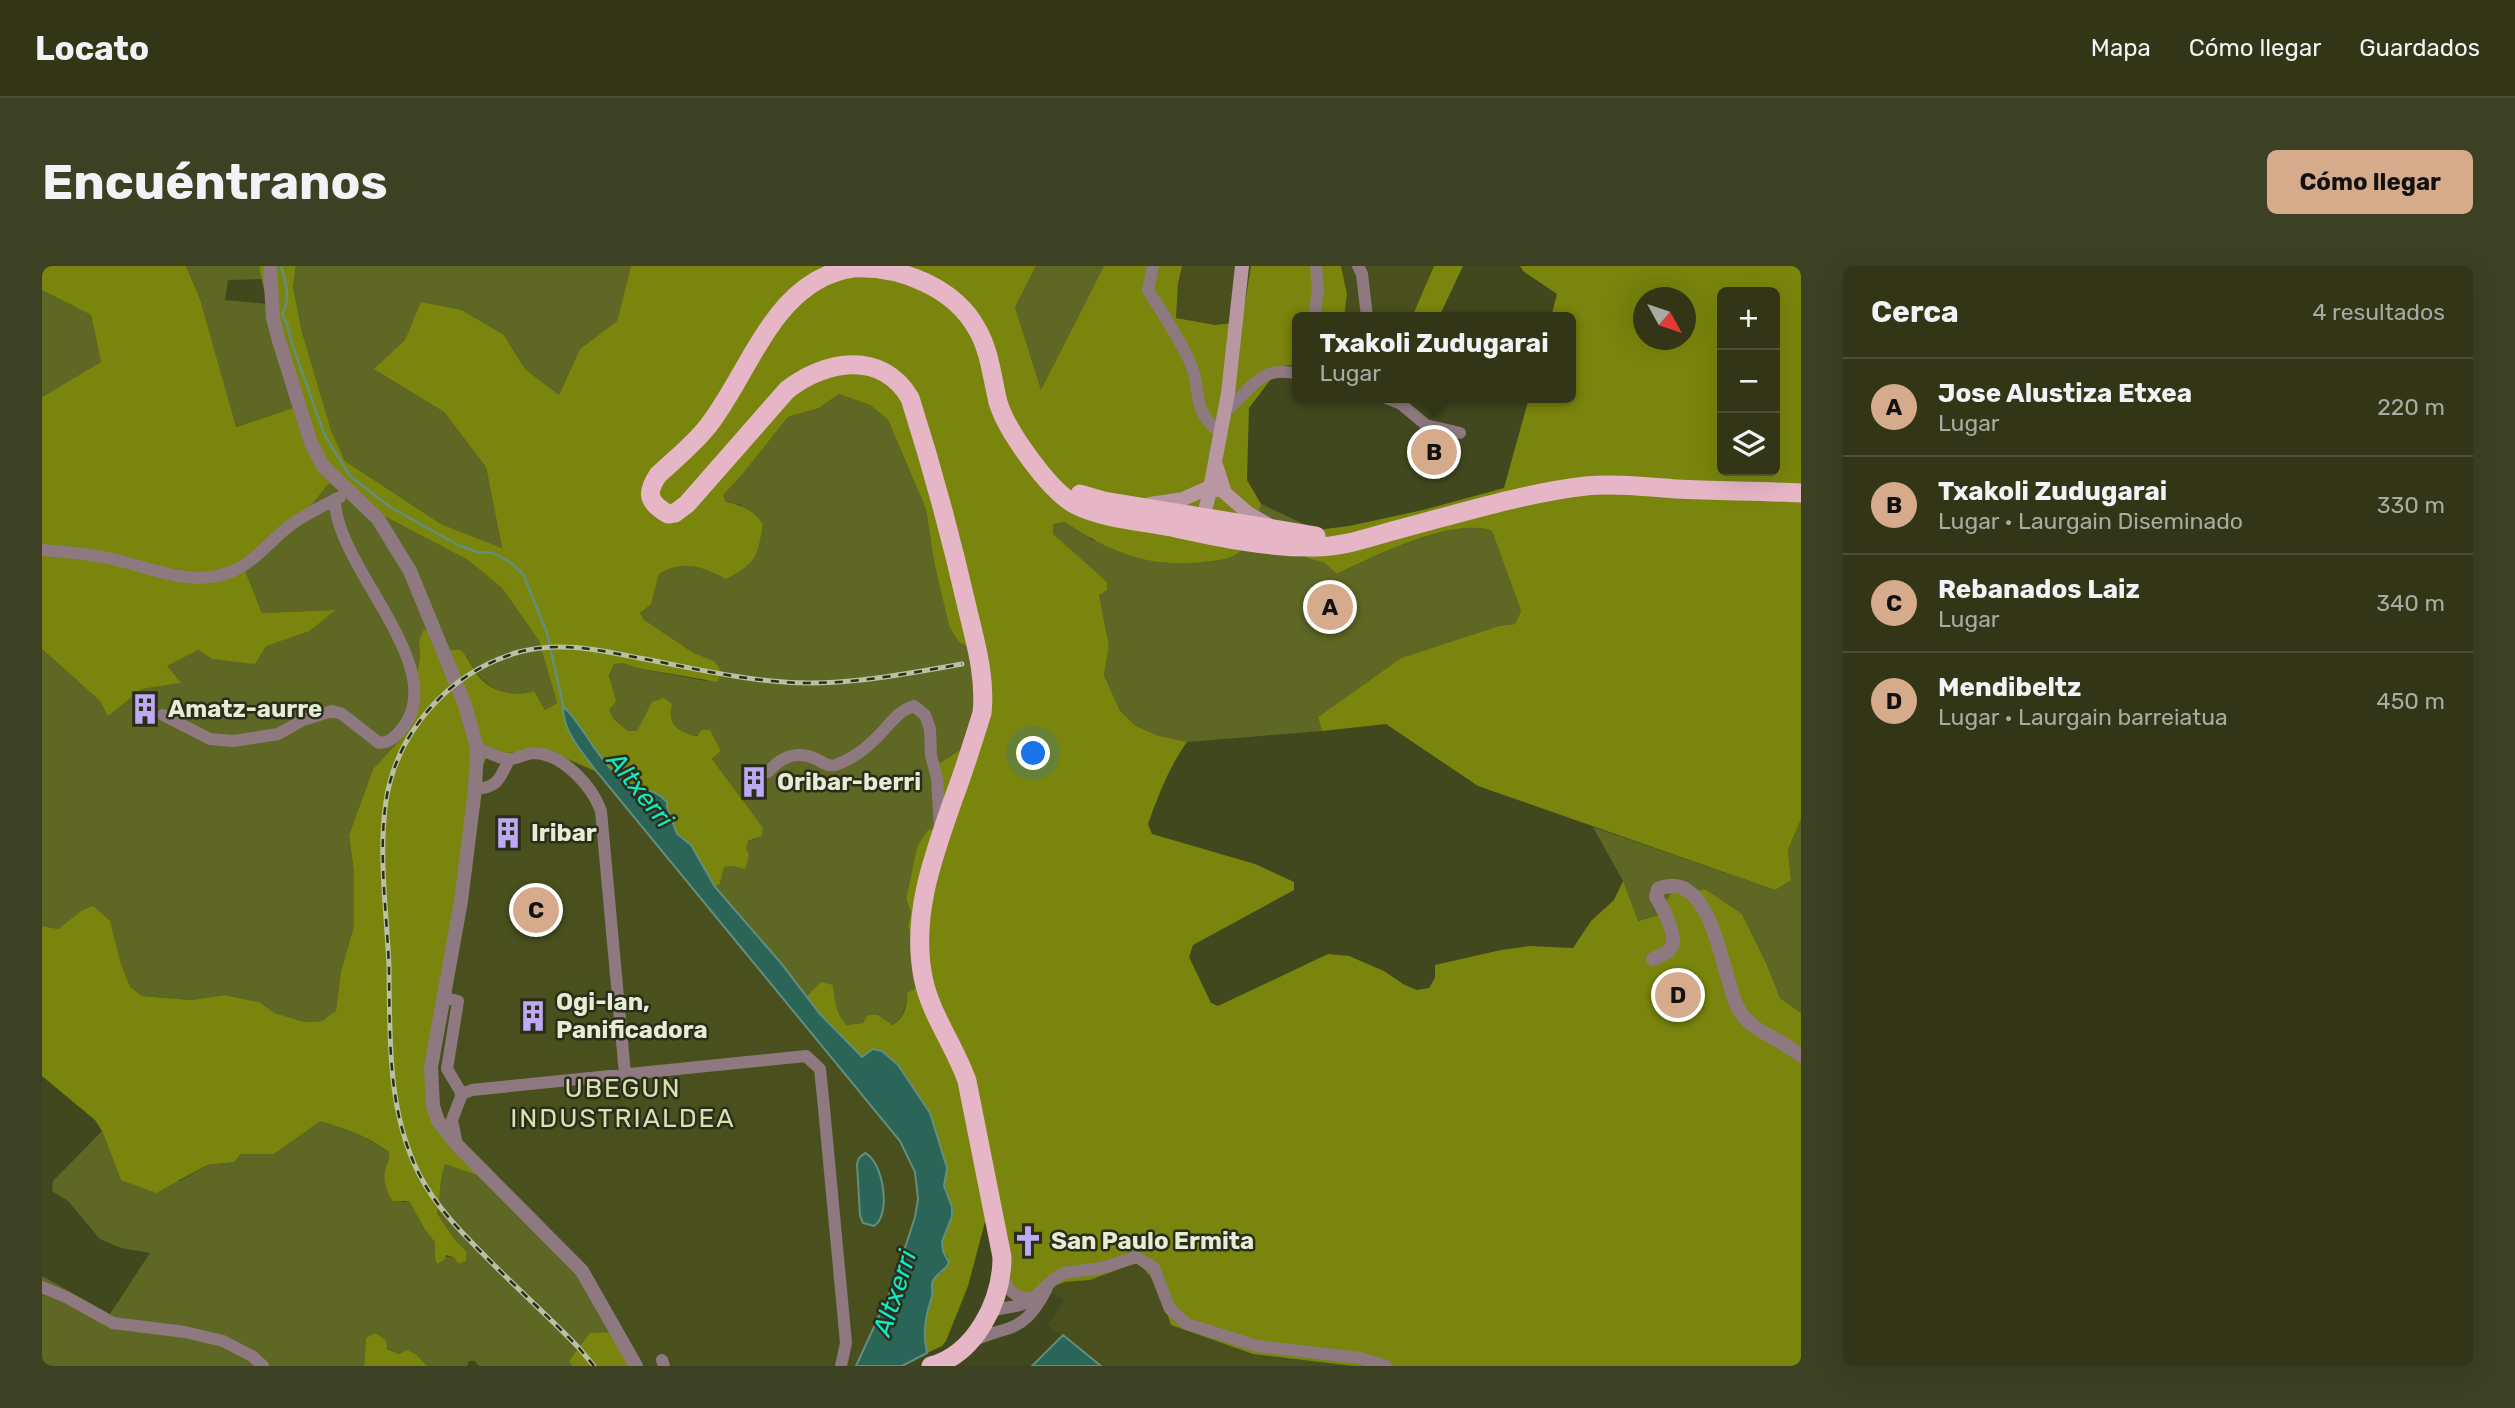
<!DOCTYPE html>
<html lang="es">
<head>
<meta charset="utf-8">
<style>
  body { margin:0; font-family:Rubik,sans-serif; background:#3d4123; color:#f1f3f6 }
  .controls { position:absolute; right:21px; top:21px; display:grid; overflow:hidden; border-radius:10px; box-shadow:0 7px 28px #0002 }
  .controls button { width:63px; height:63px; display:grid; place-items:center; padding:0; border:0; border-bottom:2px solid #4d5035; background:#323616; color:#f1f3f6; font:35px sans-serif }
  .compass { position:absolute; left:1591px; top:21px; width:63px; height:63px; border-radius:50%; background:#323616; box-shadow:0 7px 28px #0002; rotate:130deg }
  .you { position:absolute; left:992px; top:488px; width:24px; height:24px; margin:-18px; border:5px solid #fff; border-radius:50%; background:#1a73e8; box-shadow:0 0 0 10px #1a73e833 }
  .badge { display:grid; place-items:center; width:46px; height:46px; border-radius:50%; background:#d6ab8b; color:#111; font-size:23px; font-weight:700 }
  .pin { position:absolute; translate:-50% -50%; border:4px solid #fff; box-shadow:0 2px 7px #0006 }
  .popup { position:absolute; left:1250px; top:46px; width:284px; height:91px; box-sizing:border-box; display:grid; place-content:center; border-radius:10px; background:#323616; filter:drop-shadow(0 2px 5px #0005); font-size:23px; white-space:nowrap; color:#a8aba1 }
  .popup b { font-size:26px; color:#f1f3f6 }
  .popup::after { content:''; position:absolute; left:50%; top:100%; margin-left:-14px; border:14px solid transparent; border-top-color:#323616 }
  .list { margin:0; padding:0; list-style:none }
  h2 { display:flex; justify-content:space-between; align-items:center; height:91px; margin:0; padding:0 28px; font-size:30px }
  h2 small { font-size:23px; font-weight:400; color:#a8aba1 }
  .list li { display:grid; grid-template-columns:46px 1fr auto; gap:21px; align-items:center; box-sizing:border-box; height:98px; padding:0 28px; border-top:2px solid #4d5035 }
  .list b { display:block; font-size:26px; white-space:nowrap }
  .list p { margin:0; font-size:23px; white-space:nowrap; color:#a8aba1 }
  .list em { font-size:23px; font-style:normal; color:#a8aba1 }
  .icon { flex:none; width:38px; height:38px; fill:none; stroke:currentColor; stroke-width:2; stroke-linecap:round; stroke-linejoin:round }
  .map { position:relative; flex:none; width:1759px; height:1100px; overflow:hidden; border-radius:10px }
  header { display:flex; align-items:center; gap:42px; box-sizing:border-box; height:98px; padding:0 35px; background:#323616; border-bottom:2px solid #4d5035 }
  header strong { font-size:33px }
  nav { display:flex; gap:38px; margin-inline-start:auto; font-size:24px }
  .intro { display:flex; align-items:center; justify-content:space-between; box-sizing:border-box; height:168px; padding:0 42px }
  h1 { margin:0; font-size:49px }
  .button { padding:18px 32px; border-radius:10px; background:#d6ab8b; color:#111; font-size:24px; font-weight:700 }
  main { display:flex; gap:42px; padding:0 42px }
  aside { flex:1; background:#323616; border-radius:10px; box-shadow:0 7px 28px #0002 }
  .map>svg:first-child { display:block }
  .built { fill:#49501d }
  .green { fill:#5e6724 }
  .forest { fill:#79850c; fill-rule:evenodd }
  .water { fill:#2a6558; stroke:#638e7d; stroke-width:2 }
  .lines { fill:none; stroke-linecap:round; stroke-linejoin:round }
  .stream { stroke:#638e7d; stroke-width:2.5 }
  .minor { stroke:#8f7980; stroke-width:12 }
  .tertiary { stroke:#8f7980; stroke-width:14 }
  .secondary { stroke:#b896a2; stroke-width:14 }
  .trunk { stroke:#e6b6c6; stroke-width:19 }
  .rail-casing { stroke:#bac0a3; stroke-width:5 }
  .rail { stroke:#2a2d1a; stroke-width:2.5; stroke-dasharray:8; stroke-linecap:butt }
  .labels { text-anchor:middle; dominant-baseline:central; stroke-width:5; stroke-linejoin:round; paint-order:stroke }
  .poi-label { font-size:24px; font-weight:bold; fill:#e7ecd4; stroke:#2a2d1a; text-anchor:start }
  .water-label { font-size:26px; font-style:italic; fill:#11eac6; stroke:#2a2d1a }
  .neighbourhood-label { font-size:26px; letter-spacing:2px; fill:#d9e1b2; stroke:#2a2d1a }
</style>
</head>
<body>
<header>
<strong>Locato</strong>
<nav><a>Mapa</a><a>Cómo llegar</a><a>Guardados</a></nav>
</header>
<div class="intro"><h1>Encuéntranos</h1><a class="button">Cómo llegar</a></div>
<main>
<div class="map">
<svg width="1759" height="1100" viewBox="0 0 1759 1100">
  <rect width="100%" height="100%" fill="#42481e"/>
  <path class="built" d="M1140 0H1209L1200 56 1173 59 1134 52 1136 18Z
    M1299 0H1392L1370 51H1302L1305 28Z
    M503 483 555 506 858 875 873 906 876 933 873 951 850 1022 814 1100H598L406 860 394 839 393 817 440 502 445 490 452 485Z
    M1094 997 1104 1004 1113 1016 1282 1095 1312 1100H1059L1006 1059 1022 1034 1009 1026 1013 1020 1023 1016 1048 1014Z"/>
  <path class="green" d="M144 0H217L221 13 186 14 183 34 225 38 251 142 193 161 158 33Z
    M254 0H589L575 55 538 83 517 129 483 103 462 69 380 36 363 74 333 103 402 146 444 201 460 282 399 258 303 195 289 164 260 66 251 21Z
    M994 0H1062L999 125 973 41Z
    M0 24 49 49 59 96 0 131Z
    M797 128 828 139 846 154 884 243 892 296 907 360 927 381 937 432 892 563 875 581 864 633 869 646 866 661 872 675 874 722 865 727C864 741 863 752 849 759L836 749 821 757 805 759 798 752 779 717 765 730 739 697 673 621 678 618 682 601 692 600 706 575 714 573 721 563 670 493 679 485 668 465C647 474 637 470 627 449L595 466 586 465C580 458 569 453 567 443 563 429 567 410 572 398L581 397 595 402 664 415 672 395 650 386 602 355 598 347 609 337 617 308C643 293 659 301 684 313L699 239 684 236 680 229 699 210 746 151 777 142Z
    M287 216 340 249 426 294 460 322 497 375 515 437 503 444 492 425C462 435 437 418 425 390L377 375 378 392 373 419 358 474 331 503 307 569 312 607V660L299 705 294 746 280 755 263 756 231 747 217 736 183 729 149 734 100 730 88 721 78 695 39 645 16 663 0 660V383L58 435 66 449 100 423 138 417 0 317 156 384 170 393 213 397 223 380 268 365 291 344 220 347 202 302 252 261Z
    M1219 238 1275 264 1281 296 1295 308C1331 291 1412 250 1450 265L1479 345 1473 358 1457 360 1359 392 1276 451 1280 465 1145 476 1114 469 1094 460 1078 445 1062 409 1067 379 1057 329 1010 267 1011 258 1023 256 1052 275 1211 268Z
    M1759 553V747L1738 732 1725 699 1700 648 1617 649 1595 655 1581 615 1551 561 1733 624 1749 613 1746 584Z
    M278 854C302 862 327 871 348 887L343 906 360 936 367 935 383 964 394 976 393 990 411 991 417 998 424 995 425 986 412 973 395 947C399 930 397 914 402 898L439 896 551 1011 581 1066 527 1095 530 1100H437L433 1095H427L425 1100H385L375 1089 357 1088 324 1072 322 1100H0V1010L68 1048 108 987 79 982 58 973 26 935 10 925 11 915 60 865 79 914 138 915 165 899 191 896 199 888H232Z"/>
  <path class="forest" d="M0 0H144L158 33 194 161 251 142 230 62 217 0H254L251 21 260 66 289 164 303 195 399 258 460 282 444 201 402 146 332 103 363 74 379 36 419 44 462 69 483 103 517 129 538 83 575 55 589 0H994L973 41 999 124 1062 0H1140L1136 18 1134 52 1173 59 1200 56 1209 0H1299L1305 28 1302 51H1256L1255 99 1239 100 1207 142 1205 214 1219 238C1215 253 1213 272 1201 283 1189 294 1176 294 1161 296 1107 302 1067 286 1023 256L1011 258V268L1065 316V324L1057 329 1067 379 1062 409 1078 445 1094 460 1114 469 1145 476C1126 503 1117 528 1106 558L1110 568 1213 598 1252 616V624L1151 679 1147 691 1169 737 1176 740 1286 688 1307 690 1342 705 1361 718 1375 724 1387 722 1393 712V699L1459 684 1487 680 1531 682 1549 655 1572 634 1581 615 1596 655 1617 649 1630 625 1664 624 1700 648 1725 699 1738 732 1759 747V1100H1312L1211 1088 1129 1059C1121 1036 1116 1011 1094 997L1048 1014 1023 1016 1013 1020 1009 1026 984 1029 970 1021 943 956 926 1020 904 1075 900 1080 885 1087 882 1074 885 1041 891 1029 889 1018 893 1011 901 1006 906 991 901 985 900 976 910 950V941L902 920 905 902 888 847 875 829 820 791 778 748 765 730 779 716 791 719C793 735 793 747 805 759L821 757 826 749H836L850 759C863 752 865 741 865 727L874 722 872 675 866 661 869 646 864 633 875 581 886 564 892 563 895 499 925 480 934 455 927 381 917 376 907 360 892 296 884 243 846 154 828 139 797 128 777 142 746 151 699 210 681 229 684 236C700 239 712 245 721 258 715 291 715 297 684 313 659 301 643 293 617 308L609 338 598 347 602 354 650 386 672 395 678 403 676 416 595 402 581 397 572 398 567 410 574 435 567 444 572 453 586 465H595L610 436 622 432 630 438C625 458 636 467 655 470L660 464H668L679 485 670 493 721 562 720 570 706 575 704 583 707 589 703 603 692 600 682 601 678 618 673 621 649 579 635 568 625 541 599 521 587 519 563 498 527 445 521 451 528 468 555 506 503 483 465 487 452 485 445 490 440 502 394 796V839L406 860 439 896 433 908 403 898C397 914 399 930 395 947L412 973 425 986 424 995 417 998 411 991 404 989 402 994 395 998 393 990V976L383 964 367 935H351C345 928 341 914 343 905 344 898 348 894 347 886 327 871 303 862 278 855L232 888H199L192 896 165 899 114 927 79 914 60 865 53 854 0 810V660L16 663 39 645 51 640 68 655 78 695 88 721 100 730 149 734 183 729 217 736 232 747 263 756 280 755 294 745 299 705 312 660V607L307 569 331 503 358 474 373 419 378 392 377 375 382 363 387 365 405 384H419C427 392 430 403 438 412 452 427 473 431 492 425L503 444 515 437 497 375 460 322 426 294 340 249 287 217 252 261 202 302 220 347 293 344 268 365 224 380 213 398 170 393 156 384 125 400 139 417 100 423 66 450 58 435 0 383V131L59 96 49 49 0 24Z
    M1392 0H1421L1397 51H1370Z
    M1478 0H1759V553L1746 584 1749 614 1733 624 1436 520 1344 458 1280 465 1276 451 1359 392 1457 360 1473 358 1479 345 1450 265C1412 250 1330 291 1295 308L1281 296 1265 292 1263 276 1275 264 1307 260 1381 244 1462 222 1487 132H1528V51H1509L1515 28 1481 5ZM1680 26H1733V205H1680ZM1602 32H1644V74H1602Z
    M581 1066 598 1100H530L527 1095 548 1067Z
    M333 1067 344 1074 345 1083 357 1088 365 1084 375 1089 385 1100H322L324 1072Z"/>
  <path class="water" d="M521 440C542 460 552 488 574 508 578 511 582 517 587 519 602 526 611 521 625 536V541L635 568 649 579 673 621 739 697 778 748 820 791 831 783 840 785 856 799 888 847 905 902 902 920 910 941V950L900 976 901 985 907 997C902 1005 896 1007 892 1013 887 1020 892 1024 890 1030 884 1050 880 1065 885 1087L860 1100H814L850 1022 873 951 876 933 873 906 858 875 555 506C541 487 520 465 521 440Z
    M823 887C841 895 850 949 832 960L821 957 818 950 815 898 817 892Z
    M1021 1069 1059 1100H990Z"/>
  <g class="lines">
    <path class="stream" d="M239 0C244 18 249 32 240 48L245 58 250 78 283 170 308 210 348 241 416 279 435 286 451 287 468 296 481 308 505 367 522 443"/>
    <path class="minor" d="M1111 0 1106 24C1120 46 1136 70 1147 94 1162 125 1146 140 1177 166
      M1316 0 1320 8 1325 51
      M1272 51 1276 24 1274 0
      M1344 132 1359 138 1384 159 1418 167
      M1181 147C1208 127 1216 97 1256 108
      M0 284C28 286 58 289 86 297 118 306 152 319 186 307 211 298 227 276 246 261 261 249 281 240 298 231
      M121 449 168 473 192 475 236 468 261 454 290 445 300 448 337 477C347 477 353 471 359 464 412 403 292 300 293 233
      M435 482C444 485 457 493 466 493 474 494 483 487 492 487 521 488 550 520 559 545L583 808
      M726 506C739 491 754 484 774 493 781 496 785 501 794 499 807 494 821 485 831 475 845 463 854 445 872 440L883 449 888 463 889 490 895 512 898 563
      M433 523C457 521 457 513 467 494
      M403 732 416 735 405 803 420 828
      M415 879 410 854 420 828 430 824 764 790 778 803 782 842 804 1077 799 1100
      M960 1008C965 1024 972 1032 990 1033L1013 1012 1022 1007 1059 1002 1095 991 1112 1002 1128 1043 1145 1058 1215 1080 1318 1092 1344 1100
      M0 1021 24 1031 71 1057 143 1066 181 1075 210 1090 221 1100
      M945 1047C960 1039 976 1044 990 1033
      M931 1075C940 1070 948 1068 958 1065 982 1060 993 1045 1004 1024
      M620 1094 622 1100"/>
    <path class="tertiary" d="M228 0 231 52 237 75 269 177 281 200 336 253 368 305 423 439 435 482 433 523 419 635 389 801 391 840 396 855 415 879 540 1005 594 1100
      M1611 693C1617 690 1627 687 1630 680 1635 669 1620 640 1614 631L1616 623C1671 600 1680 712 1696 742 1708 766 1740 773 1759 790"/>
    <path class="secondary" d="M1174 199 1183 227 1206 247 1227 259
      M1108 238 1141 233 1168 221 1175 224
      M1158 250 1163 244 1166 233 1186 127 1200 0"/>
    <path class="trunk" d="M1038 228 1062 235 1274 270
      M889 1100C934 1088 960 1034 960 991L925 815C913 780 888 748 881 711 869 650 891 591 911 534 922 505 931 476 940 447 944 411 933 375 925 341 909 271 890 201 868 132 840 84 783 94 745 124L645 238 633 247 626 248C607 237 603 228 616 209 633 193 652 178 666 160 708 107 732 13 811 2 858 0 912 21 935 63 948 85 950 112 956 136 964 164 1008 226 1034 239 1062 253 1099 255 1129 261 1176 271 1225 282 1273 281 1301 281 1328 271 1354 264 1415 248 1482 227 1544 220 1573 217 1605 221 1634 223 1676 225 1717 225 1759 227"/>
    <defs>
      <path id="rail" d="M552 1100 537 1082C509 1053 479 1026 450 997 423 970 395 943 377 908 345 844 348 772 347 702 345 647 336 589 344 535 355 464 408 406 477 386 518 375 557 384 597 392 641 400 685 411 730 415 794 422 858 409 920 398"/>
    </defs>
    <use href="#rail" class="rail-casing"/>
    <use href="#rail" class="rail"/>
  </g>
  <defs>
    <symbol id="building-bare" viewBox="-9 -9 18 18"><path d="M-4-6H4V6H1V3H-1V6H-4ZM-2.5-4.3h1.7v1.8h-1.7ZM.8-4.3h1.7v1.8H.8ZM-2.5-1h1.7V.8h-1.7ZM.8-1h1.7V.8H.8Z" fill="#bea9f5" stroke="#2a2d1a" stroke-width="2.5" paint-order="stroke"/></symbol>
    <symbol id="church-bare" viewBox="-9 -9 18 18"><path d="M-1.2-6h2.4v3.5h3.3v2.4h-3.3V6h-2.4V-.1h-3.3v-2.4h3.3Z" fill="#bea9f5" stroke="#2a2d1a" stroke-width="2.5" paint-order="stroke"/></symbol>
  </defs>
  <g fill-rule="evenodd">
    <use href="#building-bare" x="81" y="421" width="44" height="44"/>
    <use href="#building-bare" x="690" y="494" width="44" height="44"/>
    <use href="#building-bare" x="444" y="545" width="44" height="44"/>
    <use href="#building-bare" x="469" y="728" width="44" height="44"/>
    <use href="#church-bare" x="964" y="953" width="44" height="44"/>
  </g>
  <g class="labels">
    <g class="poi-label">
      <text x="126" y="443">Amatz-aurre</text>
      <text x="735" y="516">Oribar-berri</text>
      <text x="489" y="567">Iribar</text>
      <text x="514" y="736">Ogi-lan,<tspan x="514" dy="28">Panificadora</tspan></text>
      <text x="1009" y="975">San Paulo Ermita</text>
    </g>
    <g class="water-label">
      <text transform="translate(598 524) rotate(51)">Altxerri</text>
      <text transform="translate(853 1027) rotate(-72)">Altxerri</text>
    </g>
    <g class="neighbourhood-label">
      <text x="581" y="822">UBEGUN<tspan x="581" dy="30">INDUSTRIALDEA</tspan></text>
    </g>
  </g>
</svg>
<div class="controls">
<button>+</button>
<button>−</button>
<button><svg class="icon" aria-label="layers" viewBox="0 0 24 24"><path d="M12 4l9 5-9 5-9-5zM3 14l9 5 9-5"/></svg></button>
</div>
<svg class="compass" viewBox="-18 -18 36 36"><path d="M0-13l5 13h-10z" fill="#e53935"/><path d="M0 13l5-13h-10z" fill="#a8aba1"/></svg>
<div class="you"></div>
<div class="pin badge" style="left:1288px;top:341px">A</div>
<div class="pin badge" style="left:1392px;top:186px">B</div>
<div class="popup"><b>Txakoli Zudugarai</b>Lugar</div>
<div class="pin badge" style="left:494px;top:644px">C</div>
<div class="pin badge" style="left:1636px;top:729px">D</div>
</div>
<aside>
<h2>Cerca<small>4 resultados</small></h2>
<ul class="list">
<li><span class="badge">A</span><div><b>Jose Alustiza Etxea</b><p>Lugar</p></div><em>220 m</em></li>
<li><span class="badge">B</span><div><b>Txakoli Zudugarai</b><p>Lugar · Laurgain Diseminado</p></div><em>330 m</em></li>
<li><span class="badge">C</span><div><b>Rebanados Laiz</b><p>Lugar</p></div><em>340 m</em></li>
<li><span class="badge">D</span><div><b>Mendibeltz</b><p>Lugar · Laurgain barreiatua</p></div><em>450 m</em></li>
</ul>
</aside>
</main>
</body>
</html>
